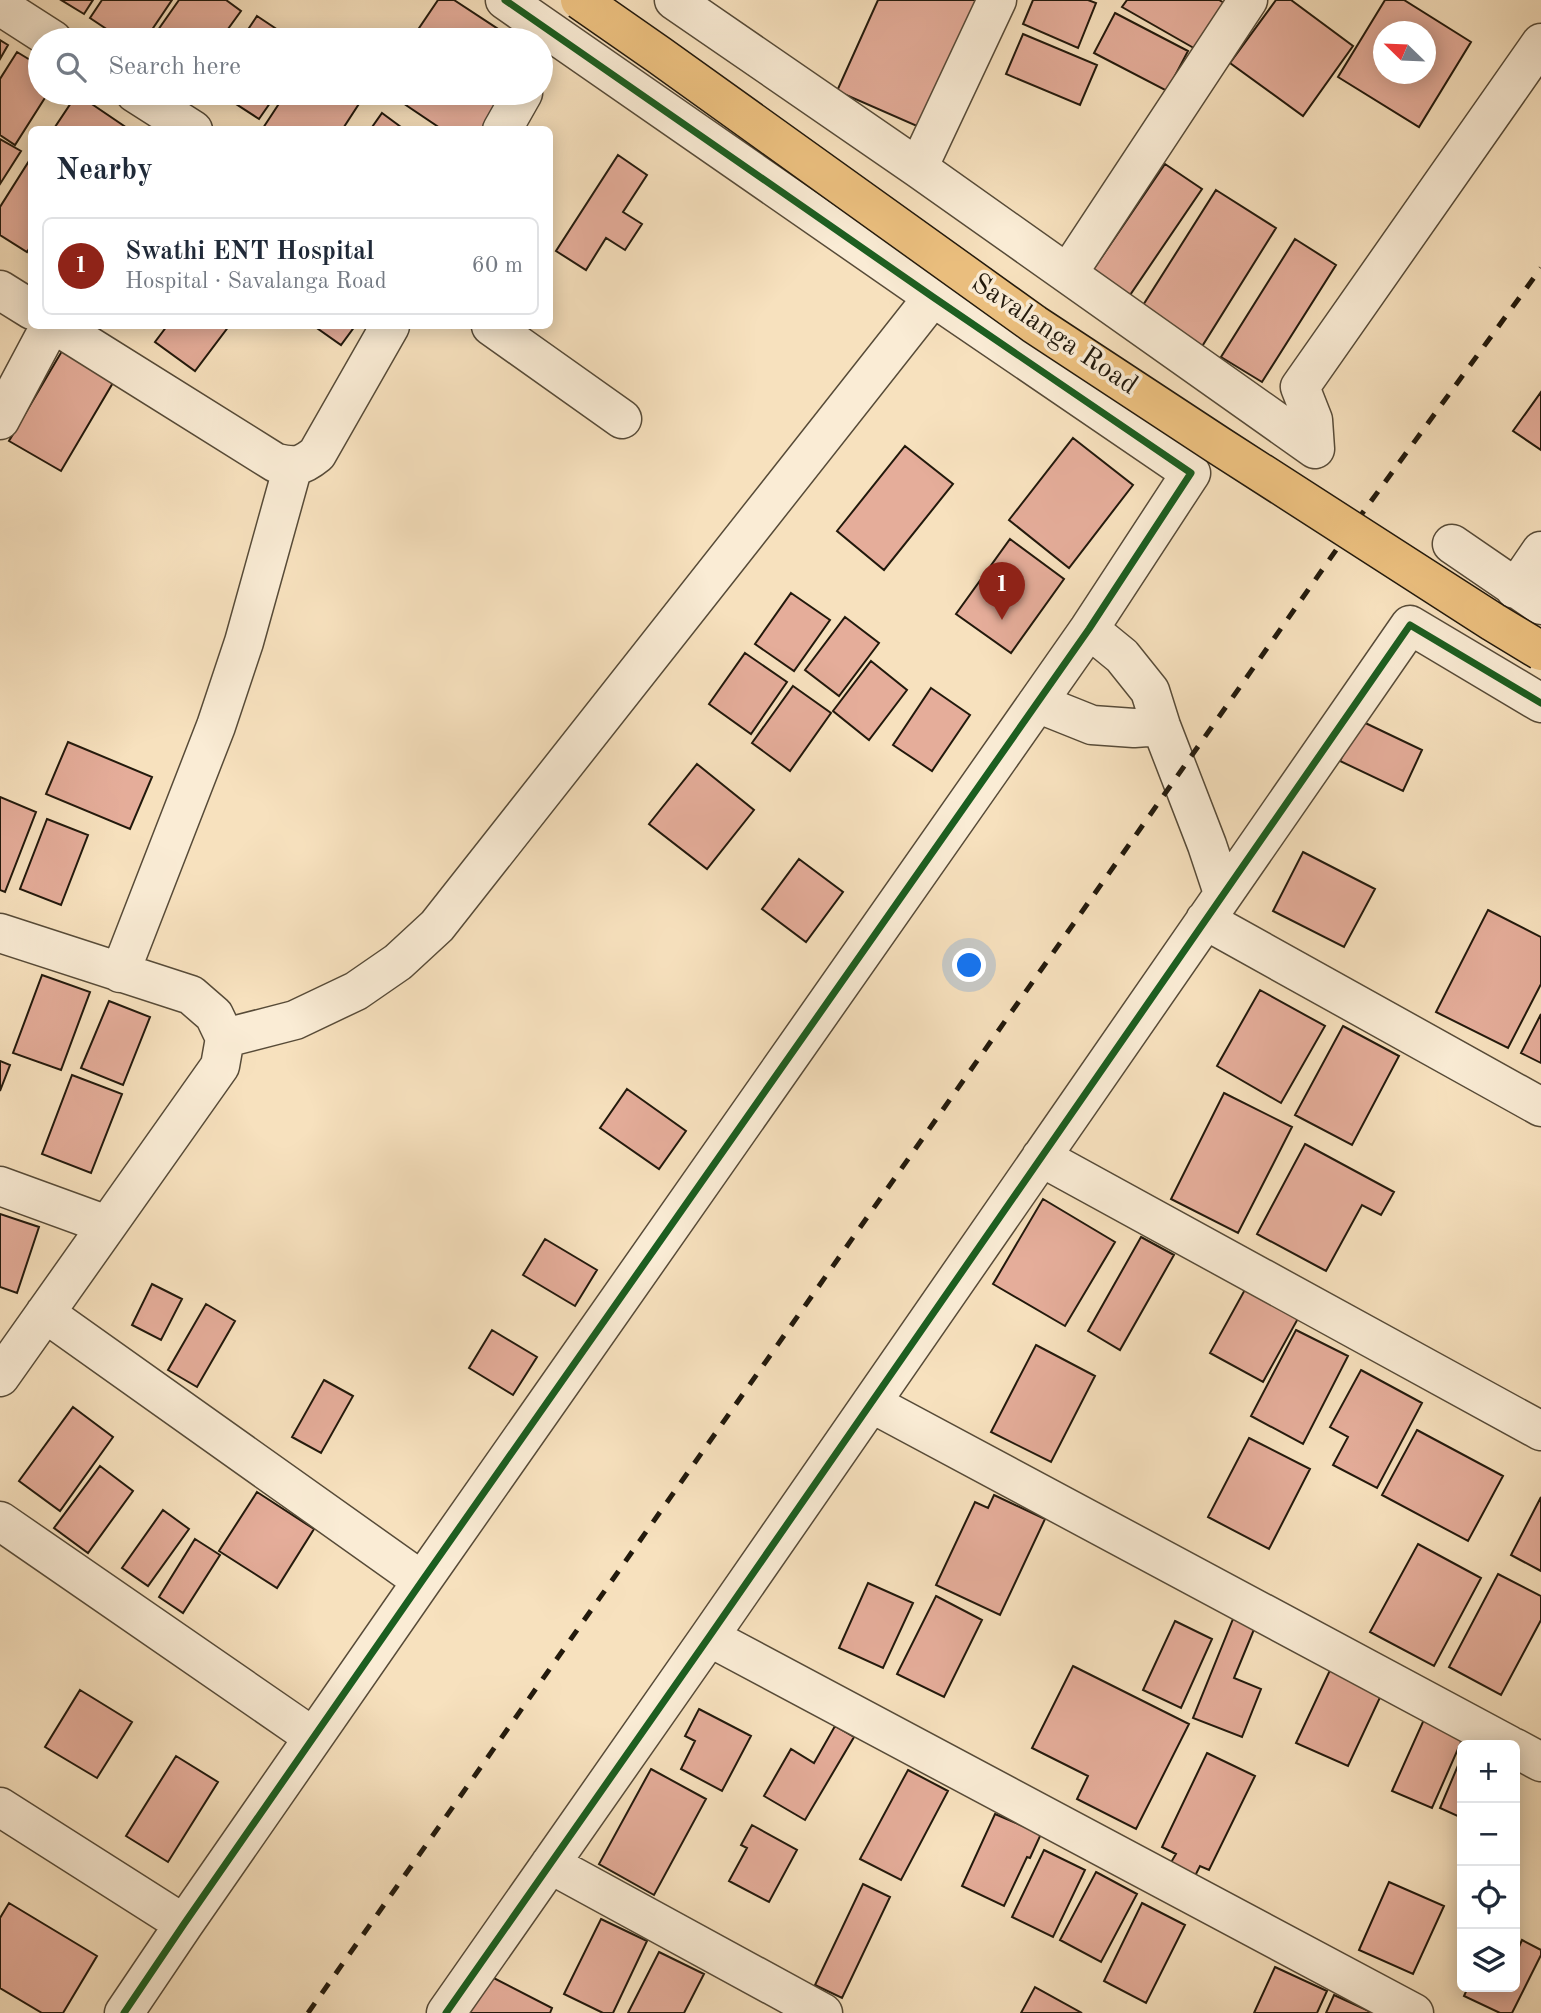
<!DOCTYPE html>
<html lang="en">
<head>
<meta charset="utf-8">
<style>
  body { margin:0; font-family:"Old Standard TT",serif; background:#f6f6f7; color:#1f2937 }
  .controls { position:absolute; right:21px; bottom:21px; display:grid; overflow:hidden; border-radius:10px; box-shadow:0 4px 18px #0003 }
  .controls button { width:63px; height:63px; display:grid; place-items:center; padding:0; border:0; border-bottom:2px solid #e0e1e3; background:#fff; color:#1f2937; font:35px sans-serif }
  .compass { position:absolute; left:1373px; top:21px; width:63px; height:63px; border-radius:50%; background:#fff; box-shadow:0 4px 18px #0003; rotate:293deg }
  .you { position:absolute; left:970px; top:966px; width:24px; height:24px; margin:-18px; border:5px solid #fff; border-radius:50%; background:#1a73e8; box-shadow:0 0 0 10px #1a73e833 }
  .badge { display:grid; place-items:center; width:46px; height:46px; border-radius:50%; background:#8f2418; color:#fff; font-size:23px; font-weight:700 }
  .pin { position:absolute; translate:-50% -58px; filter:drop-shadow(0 2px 4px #0008) }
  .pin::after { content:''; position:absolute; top:37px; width:24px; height:21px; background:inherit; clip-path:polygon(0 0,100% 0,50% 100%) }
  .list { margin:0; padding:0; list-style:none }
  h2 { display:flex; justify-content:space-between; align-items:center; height:91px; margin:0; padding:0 28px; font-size:30px }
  h2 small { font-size:23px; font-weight:400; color:#747a83 }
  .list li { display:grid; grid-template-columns:46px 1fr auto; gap:21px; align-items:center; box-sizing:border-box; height:98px; margin:0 14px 14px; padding:0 14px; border:2px solid #e0e1e3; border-radius:10px }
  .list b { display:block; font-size:26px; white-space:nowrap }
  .list p { margin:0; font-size:23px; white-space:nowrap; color:#747a83 }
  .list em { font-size:23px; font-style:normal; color:#747a83 }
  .icon { flex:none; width:38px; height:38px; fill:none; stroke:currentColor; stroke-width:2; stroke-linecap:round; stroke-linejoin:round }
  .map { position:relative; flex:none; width:1541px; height:2013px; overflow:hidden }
  .search { position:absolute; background:#fff; box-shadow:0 4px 18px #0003; left:28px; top:28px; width:525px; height:77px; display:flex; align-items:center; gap:18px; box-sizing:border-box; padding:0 24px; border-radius:38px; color:#747a83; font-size:26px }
  .panel { position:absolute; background:#fff; box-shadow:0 4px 18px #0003; left:28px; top:126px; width:525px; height:203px; border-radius:10px }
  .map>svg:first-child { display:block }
  .building { fill:#e5ad9a; stroke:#22190c; stroke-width:2; fill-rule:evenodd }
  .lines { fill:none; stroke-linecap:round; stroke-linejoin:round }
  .minor-casing { stroke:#574b38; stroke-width:41 }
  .minor { stroke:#faecd5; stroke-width:38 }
  .rail { stroke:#22190c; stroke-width:5; stroke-dasharray:12 12; stroke-linecap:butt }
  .major-bridge-casing { stroke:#22190c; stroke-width:41; stroke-linecap:butt }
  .major-bridge { stroke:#ecc07f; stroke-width:38 }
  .cycleway-casing { stroke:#faecd5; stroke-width:11 }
  .cycleway { stroke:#1b5e20; stroke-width:7 }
  .labels { text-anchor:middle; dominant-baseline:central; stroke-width:7; stroke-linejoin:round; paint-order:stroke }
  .street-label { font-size:28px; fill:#22190c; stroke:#faecd5 }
</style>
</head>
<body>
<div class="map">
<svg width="1541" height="2013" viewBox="0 0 1541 2013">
  <rect width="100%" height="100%" fill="#f7e1be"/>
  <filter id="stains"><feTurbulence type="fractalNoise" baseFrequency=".00286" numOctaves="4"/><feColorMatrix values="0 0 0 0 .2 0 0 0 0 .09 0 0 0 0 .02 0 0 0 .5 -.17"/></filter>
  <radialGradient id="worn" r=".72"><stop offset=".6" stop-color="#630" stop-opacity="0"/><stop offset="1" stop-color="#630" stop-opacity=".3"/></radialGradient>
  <path class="building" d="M61 0H93L84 14Z
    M102 0H172L145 40H123L90 18Z
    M179 0H226L241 11 220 40H151Z
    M438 0H454L515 40H411Z
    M878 0H984L926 130 837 91Z
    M1033 0H1088L1096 3 1078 48 1023 24Z
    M1127 0H1219L1226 4 1199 51 1122 7Z
    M1276 0H1291L1353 46 1303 116 1230 63Z
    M1385 0H1404L1471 42 1419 127 1338 77ZM1384 32H1426V74H1384Z
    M1115 13 1188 51 1167 91 1094 53Z
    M257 16 293 40H241Z
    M1023 34 1097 65 1080 105 1006 74Z
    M0 40 8 45 0 59Z
    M17 52 40 66V93H48L15 145 0 135V79Z
    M219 93H277L259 119Z
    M286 93H366L342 130H265L263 128Z
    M388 93H506L482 130H443Z
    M77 94 130 130H53Z
    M382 113 405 130H370Z
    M0 139 21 151 0 184Z
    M618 155 647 175 623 212 642 224 625 250 606 238 586 270 556 251Z
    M29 161 32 162V244L27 252 0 235V207Z
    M1165 164 1202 189 1130 295 1093 270Z
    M1216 190 1276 228 1201 348 1140 310Z
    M1295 239 1336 265 1262 382 1221 357Z
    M167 326H229L195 371 155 342Z
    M314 326H355L341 345Z
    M62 351 114 381 61 471 9 441Z
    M1541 392V450L1513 431Z
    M1073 438 1133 485 1069 568 1009 520Z
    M905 446 953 484 884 570 837 531Z
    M1010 539 1064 579 1011 653 956 614Z
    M791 593 830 620 794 671 755 644Z
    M845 617 879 643 839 696 805 670Z
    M745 653 787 682 751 734 709 704Z
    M871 661 907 690 869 740 833 711Z
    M793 686 831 713 790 771 752 743Z
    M931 688 970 715 932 771 893 745Z
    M1359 720 1422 750 1403 791 1340 761Z
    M68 742 152 777 130 829 46 794Z
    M697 764 754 810 707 869 649 824Z
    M0 797 36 812 5 892 0 890Z
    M47 819 88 835 61 905 20 889Z
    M1303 852 1375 889 1344 947 1273 911Z
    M799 859 843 892 806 942 762 909Z
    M1488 910 1541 937V984L1508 1048 1436 1012Z
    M42 975 90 992 61 1070 13 1053Z
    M1260 990 1325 1026 1281 1103 1217 1066Z
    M109 1001 150 1017 123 1085 81 1068Z
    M1541 1014V1063L1521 1053Z
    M1343 1026 1399 1056 1352 1145 1295 1115Z
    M0 1061 10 1065 0 1091Z
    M72 1075 122 1094 91 1173 42 1154Z
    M627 1089 686 1131 659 1169 600 1128Z
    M1224 1093 1292 1127 1238 1233 1171 1199Z
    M1305 1144 1394 1192 1381 1215 1362 1205 1326 1271 1257 1234Z
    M1043 1199 1115 1242 1065 1326 993 1284Z
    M0 1214 39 1227 17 1293 0 1287Z
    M1141 1237 1174 1255 1120 1350 1088 1331Z
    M545 1239 597 1270 575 1306 523 1275Z
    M1253 1275 1306 1304 1263 1382 1210 1353Z
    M152 1284 182 1299 161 1340 132 1325Z
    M206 1304 235 1321 197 1387 168 1370Z
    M492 1330 537 1357 513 1395 469 1368Z
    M1296 1330 1348 1356 1303 1444 1251 1416Z
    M1036 1345 1095 1376 1051 1462 991 1432Z
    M1361 1370 1422 1403 1377 1488 1333 1465 1348 1437 1330 1427Z
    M324 1380 353 1396 321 1453 292 1437Z
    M73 1407 113 1437 60 1511 19 1481Z
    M1417 1430 1503 1476 1468 1541 1382 1495Z
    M1249 1438 1310 1469 1269 1549 1208 1517Z
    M100 1466 133 1491 88 1553 54 1528Z
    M257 1492 314 1529 277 1588 219 1551Z
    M994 1495 1045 1519 1000 1615 936 1585 975 1502 988 1508Z
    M1541 1497V1571L1511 1555Z
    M163 1510 189 1529 148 1586 122 1568Z
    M195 1539 220 1555 183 1613 159 1597Z
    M1418 1544 1481 1578 1434 1666 1370 1632Z
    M1498 1574 1541 1596V1620L1501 1695 1449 1667Z
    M868 1583 913 1603 883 1668 839 1648Z
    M936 1596 982 1620 944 1697 897 1674Z
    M1233 1619 1255 1627 1234 1678 1261 1689 1242 1737 1193 1718Z
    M1175 1621 1212 1639 1181 1708 1143 1690Z
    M1073 1666 1189 1724 1136 1829 1077 1799 1088 1776 1032 1748Z
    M1331 1668 1383 1691 1348 1766 1296 1743Z
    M80 1690 132 1722 97 1778 45 1747Z
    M699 1709 751 1736 722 1791 681 1769 695 1741 685 1736Z
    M1426 1715 1465 1733 1432 1808 1392 1791Z
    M835 1726 854 1737 805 1820 764 1796 791 1749 814 1763Z
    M1207 1753 1255 1776 1209 1870 1200 1866 1195 1876 1170 1864 1176 1854 1162 1847Z
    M176 1756 218 1782 168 1862 126 1836Z
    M1462 1756V1818L1440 1808Z
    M651 1769 706 1799 654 1895 599 1864Z
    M908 1770 948 1791 901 1880 860 1859Z
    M995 1814 1041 1834 1030 1858 1027 1857 1004 1906 962 1886Z
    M752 1825 797 1850 769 1902 729 1881 747 1848 741 1845Z
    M1044 1850 1085 1870 1053 1937 1012 1917Z
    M1096 1872 1137 1894 1101 1962 1060 1940Z
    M1389 1882 1444 1906 1413 1974 1359 1950Z
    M863 1884 890 1897 842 1998 815 1985Z
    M9 1903 97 1956 63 2013H42L0 1988V1918Z
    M1142 1903 1185 1925 1146 2003 1104 1981Z
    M601 1919 647 1941 613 2013H603L564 1994Z
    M1522 1940 1541 1950V1955L1512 2013H1500L1464 1996 1468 1987H1515V1945L1519 1947Z
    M659 1952 704 1974 684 2013H628Z
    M1275 1967 1327 1991 1317 2013H1254Z
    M482 1972 552 2008 550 2013H461Z
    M1035 1987 1082 2013H1021Z
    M1334 1995 1373 2013H1326Z"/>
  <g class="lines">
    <defs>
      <path id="minor" d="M674 0 918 168 1315 449
        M0 6 53 40
        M135 93 193 130
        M502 130 523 93
        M918 168 997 0
        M1068 273 1248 0
        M0 290 32 310
        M57 326 276 463C296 467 301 467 317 454L390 326
        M491 326 622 419
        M0 420 50 326
        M1315 449 1313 420 1300 387 1541 43
        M1452 544 1541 605
        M1515 589 1541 551
        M1089 629 1122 656 1150 691 1161 726 1207 845 1223 893
        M1037 703 1092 725 1134 728 1161 726
        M1205 920 1541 1107
        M0 933 191 995 214 1015 225 1038 220 1066 0 1377
        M120 973 216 726 244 642 293 466
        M225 1038 295 1020 356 991 398 962 437 926 933 297
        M1041 1157 1541 1431
        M0 1186 107 1225
        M45 1313 422 1581
        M871 1403 1509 1745
        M0 1521 313 1737
        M709 1637 1414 2013
        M1515 1748 1541 1762
        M0 1807 184 1924
        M550 1864 823 2013
        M124 2013 184 1924 422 1581 1089 629 1191 473 933 297 505 0
        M446 2013 709 1637 1410 625 1541 703"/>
    </defs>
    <use href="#minor" class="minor-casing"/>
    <use href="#minor" class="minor"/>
    <path class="rail" d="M308 2013 1353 526 1541 268"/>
    <defs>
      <path id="major-bridge" d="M580 0 659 55 1034 324 1218 445 1493 622 1541 651"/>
    </defs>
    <use href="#major-bridge" class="major-bridge-casing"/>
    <use href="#major-bridge" class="major-bridge"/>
    <defs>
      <path id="cycleway" d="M124 2013 184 1924 422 1581 1089 629 1191 473 933 297 505 0
        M446 2013 709 1637 1410 625 1541 703"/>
    </defs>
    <use href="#cycleway" class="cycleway-casing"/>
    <use href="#cycleway" class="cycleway"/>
  </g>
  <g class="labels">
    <g class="street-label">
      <text transform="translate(1054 335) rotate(34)">Savalanga Road</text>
    </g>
  </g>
  <rect width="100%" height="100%" filter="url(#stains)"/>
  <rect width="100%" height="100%" fill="url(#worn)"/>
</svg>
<div class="controls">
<button>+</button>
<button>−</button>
<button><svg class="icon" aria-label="locate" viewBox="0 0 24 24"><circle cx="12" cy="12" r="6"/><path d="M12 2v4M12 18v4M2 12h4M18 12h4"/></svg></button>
<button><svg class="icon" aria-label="layers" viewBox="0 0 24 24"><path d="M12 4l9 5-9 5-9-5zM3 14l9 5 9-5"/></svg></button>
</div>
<svg class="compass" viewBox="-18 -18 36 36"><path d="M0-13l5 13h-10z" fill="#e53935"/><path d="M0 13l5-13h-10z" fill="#747a83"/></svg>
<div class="you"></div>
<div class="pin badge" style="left:1002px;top:620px">1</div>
<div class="search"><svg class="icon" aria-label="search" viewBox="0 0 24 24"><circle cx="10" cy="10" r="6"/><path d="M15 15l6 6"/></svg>Search here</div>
<section class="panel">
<h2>Nearby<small></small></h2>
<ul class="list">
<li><span class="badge">1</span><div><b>Swathi ENT Hospital</b><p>Hospital · Savalanga Road</p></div><em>60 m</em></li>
</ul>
</section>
</div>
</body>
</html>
